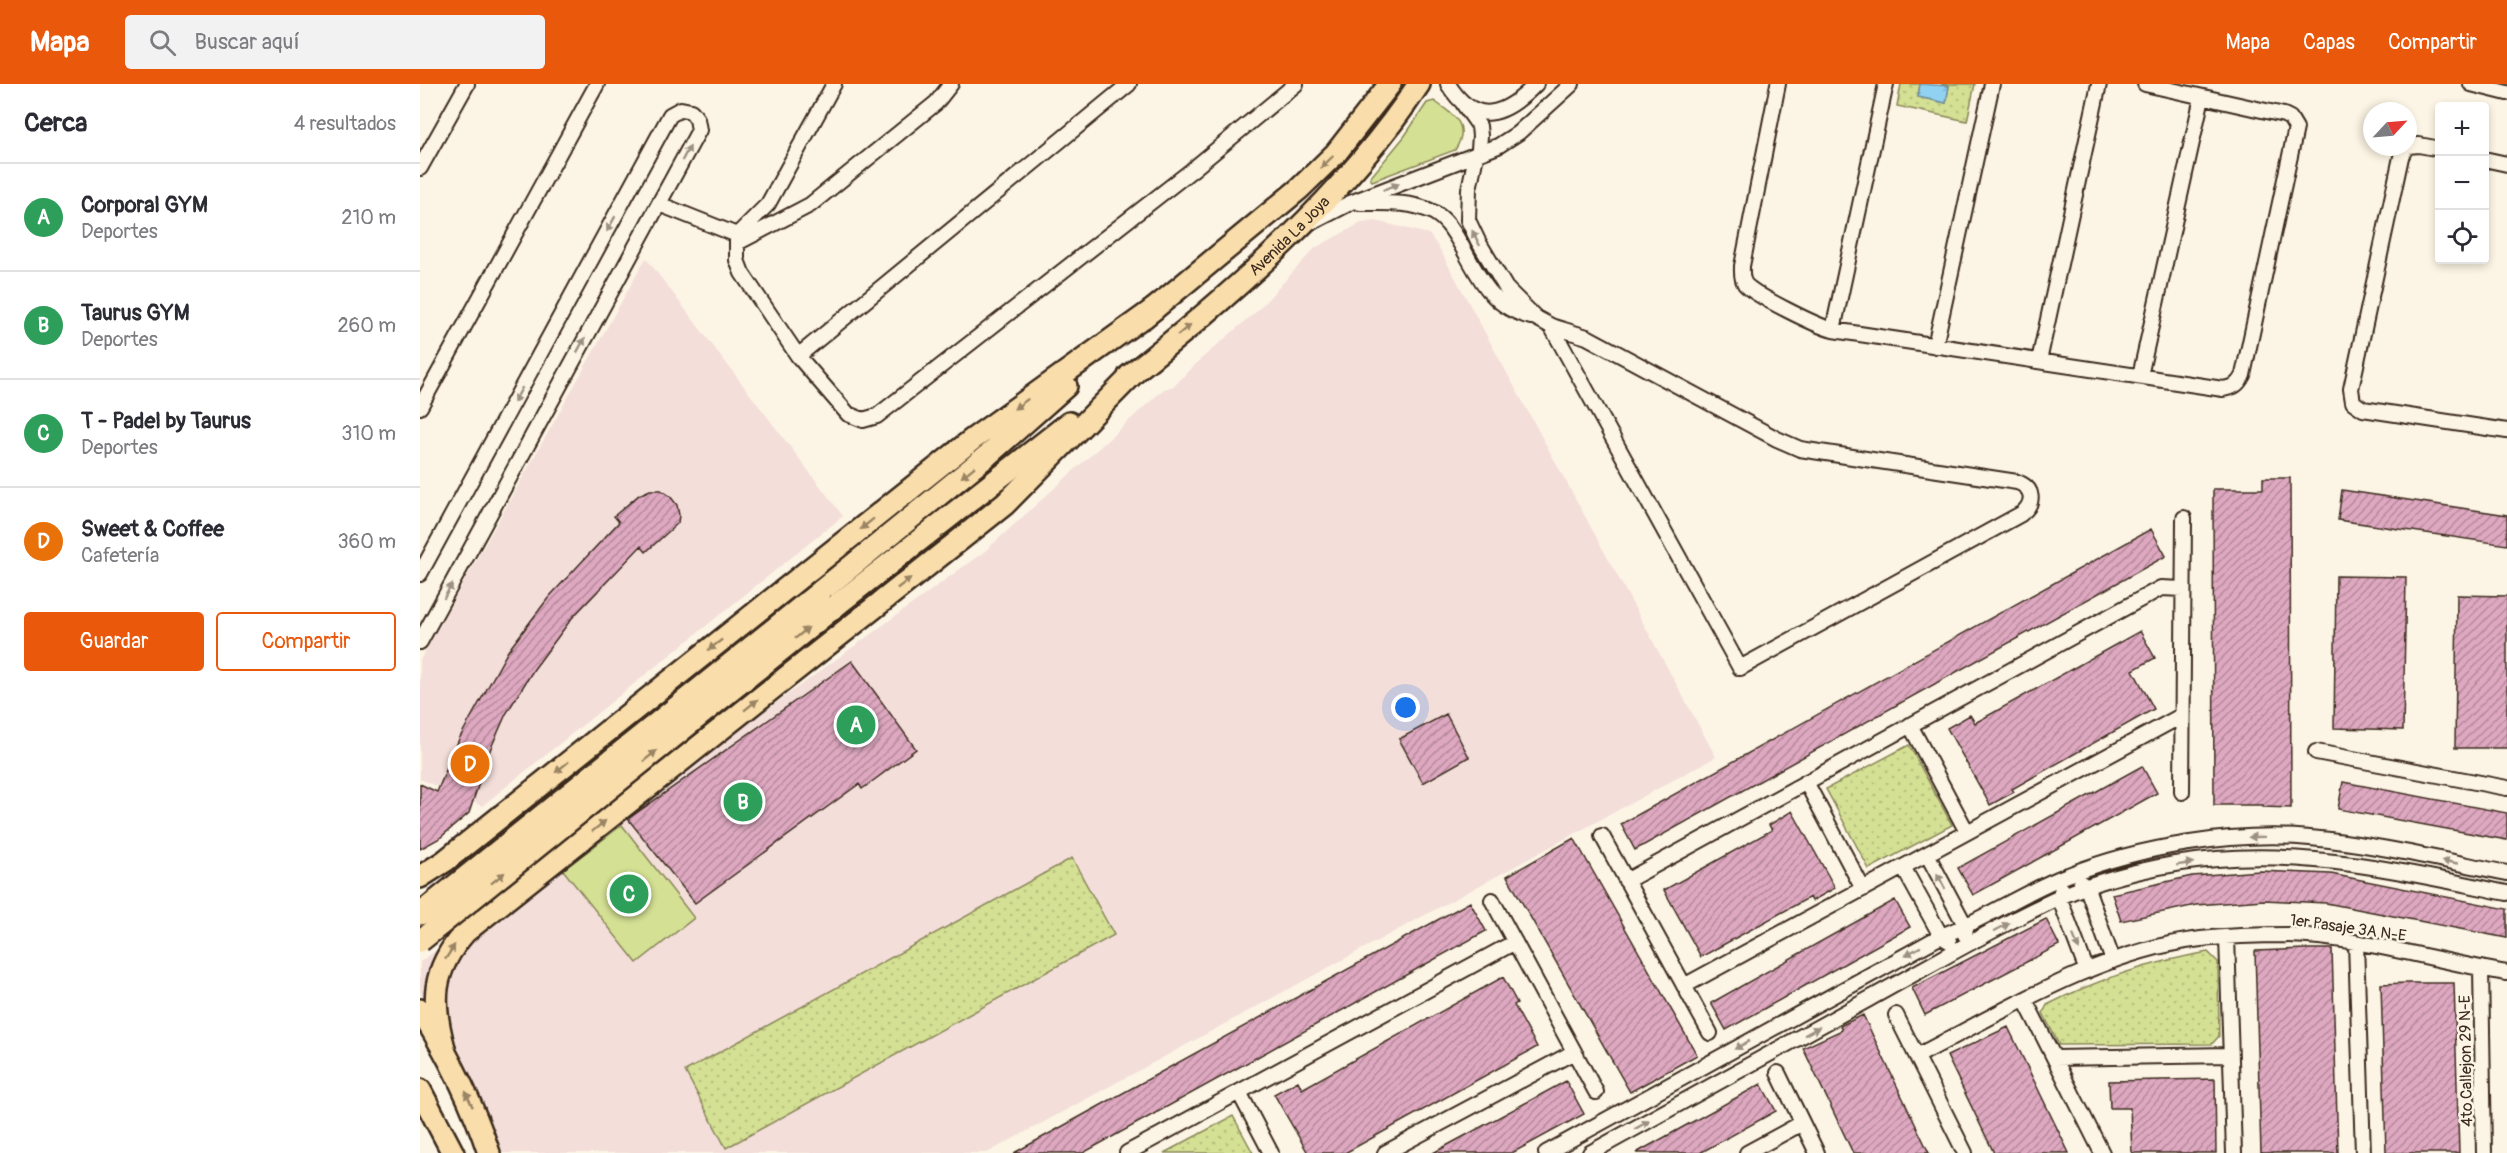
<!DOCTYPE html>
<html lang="es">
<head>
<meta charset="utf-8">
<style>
  body { margin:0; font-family:Pangolin,sans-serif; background:#f2f2f3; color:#2b2b33 }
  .controls { position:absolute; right:18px; top:18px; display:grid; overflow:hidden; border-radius:6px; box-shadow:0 3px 9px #0003 }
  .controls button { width:54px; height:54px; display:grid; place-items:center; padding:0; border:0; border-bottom:2px solid #e1e1e2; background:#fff; color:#2b2b33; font:30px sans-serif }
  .compass { position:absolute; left:1943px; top:18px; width:54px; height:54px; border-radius:50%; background:#fff; box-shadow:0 3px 9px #0003; rotate:64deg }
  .you { position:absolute; left:986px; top:624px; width:21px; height:21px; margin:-15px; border:4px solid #fff; border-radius:50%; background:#1a73e8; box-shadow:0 0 0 9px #1a73e833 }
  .badge { display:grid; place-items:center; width:39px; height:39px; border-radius:50%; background:#ea580c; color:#fff; font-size:20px; font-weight:700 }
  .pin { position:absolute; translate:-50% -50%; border:3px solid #fff; box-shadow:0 2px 6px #0006 }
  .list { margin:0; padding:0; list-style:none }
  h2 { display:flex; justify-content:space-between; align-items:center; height:78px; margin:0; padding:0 24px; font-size:26px }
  h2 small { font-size:20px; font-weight:400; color:#7c7c81 }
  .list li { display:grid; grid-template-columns:39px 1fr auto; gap:18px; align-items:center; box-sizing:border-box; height:108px; padding:0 24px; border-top:2px solid #e1e1e2 }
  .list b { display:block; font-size:22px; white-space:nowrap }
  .list p { margin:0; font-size:20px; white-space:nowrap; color:#7c7c81 }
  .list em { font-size:20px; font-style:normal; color:#7c7c81 }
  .actions { display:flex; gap:12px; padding:18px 24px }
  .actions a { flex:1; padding:14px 0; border:2px solid #ea580c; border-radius:6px; text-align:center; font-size:21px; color:#ea580c }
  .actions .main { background:#ea580c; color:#fff }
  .icon { flex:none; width:33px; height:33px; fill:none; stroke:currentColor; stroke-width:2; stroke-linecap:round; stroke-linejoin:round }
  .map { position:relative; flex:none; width:2087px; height:1069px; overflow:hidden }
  header { display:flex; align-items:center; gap:36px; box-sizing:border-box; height:84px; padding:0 30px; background:#ea580c; color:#fff }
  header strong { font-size:28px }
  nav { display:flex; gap:33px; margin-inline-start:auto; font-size:21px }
  .search { width:420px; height:54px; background:#f2f2f3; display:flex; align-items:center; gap:15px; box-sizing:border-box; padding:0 21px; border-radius:6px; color:#7c7c81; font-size:22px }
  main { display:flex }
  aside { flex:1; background:#fff }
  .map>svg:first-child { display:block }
  .built { fill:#f3deda }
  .green { fill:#d4e093; stroke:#888558; stroke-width:1.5 }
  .park { fill:url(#park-dots); stroke:#888558; stroke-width:1.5 }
  .water { fill:url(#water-ripples); stroke:#6f8f9d; stroke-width:1.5 }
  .building { fill:url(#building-hatch); stroke:#3b2a1e; stroke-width:1.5 }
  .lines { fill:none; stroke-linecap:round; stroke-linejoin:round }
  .minor-casing { stroke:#3b2a1e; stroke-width:18 }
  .primary-casing { stroke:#3b2a1e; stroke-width:26 }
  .minor { stroke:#fcf5e5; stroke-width:14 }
  .primary { stroke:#f9ddab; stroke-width:21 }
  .primary-bridge-casing { stroke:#3b2a1e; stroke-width:26; stroke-linecap:butt }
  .primary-bridge { stroke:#f9ddab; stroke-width:21 }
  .oneway { fill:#9c9082 }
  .oneway2 { fill:#9a8464 }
  .labels { text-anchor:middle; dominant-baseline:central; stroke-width:5; stroke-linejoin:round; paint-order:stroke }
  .street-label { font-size:16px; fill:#3b2a1e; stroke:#fcf5e5 }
</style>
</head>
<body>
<header>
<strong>Mapa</strong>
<div class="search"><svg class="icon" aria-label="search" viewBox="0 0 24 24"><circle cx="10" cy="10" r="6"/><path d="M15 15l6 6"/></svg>Buscar aquí</div>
<nav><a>Mapa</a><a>Capas</a><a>Compartir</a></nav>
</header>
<main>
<aside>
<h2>Cerca<small>4 resultados</small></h2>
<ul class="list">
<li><span class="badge" style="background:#2e9e5b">A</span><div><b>Corporal GYM</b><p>Deportes</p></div><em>210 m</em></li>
<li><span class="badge" style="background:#2e9e5b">B</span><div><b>Taurus GYM</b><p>Deportes</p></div><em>260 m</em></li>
<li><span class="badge" style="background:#2e9e5b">C</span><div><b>T - Padel by Taurus</b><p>Deportes</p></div><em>310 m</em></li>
<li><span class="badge" style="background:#e8710a">D</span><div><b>Sweet &amp; Coffee</b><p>Cafetería</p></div><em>360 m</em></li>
</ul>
<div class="actions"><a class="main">Guardar</a><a>Compartir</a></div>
</aside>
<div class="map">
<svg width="2087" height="1069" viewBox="0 0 2087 1069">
  <defs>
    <pattern id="park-dots" width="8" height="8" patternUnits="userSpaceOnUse" patternTransform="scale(1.5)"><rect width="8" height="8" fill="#d4e093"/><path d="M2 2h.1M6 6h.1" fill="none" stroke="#b7c07e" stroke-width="1.8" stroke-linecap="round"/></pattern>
    <pattern id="water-ripples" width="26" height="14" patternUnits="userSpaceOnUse" patternTransform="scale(1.5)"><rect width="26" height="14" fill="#91d2f2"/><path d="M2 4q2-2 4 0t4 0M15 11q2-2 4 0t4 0" fill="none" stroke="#7eb4cf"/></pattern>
    <pattern id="building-hatch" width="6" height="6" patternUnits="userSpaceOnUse" patternTransform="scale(1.5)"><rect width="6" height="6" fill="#dea8c0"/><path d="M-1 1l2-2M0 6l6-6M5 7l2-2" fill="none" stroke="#b5899b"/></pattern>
  </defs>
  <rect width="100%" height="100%" fill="#fcf5e5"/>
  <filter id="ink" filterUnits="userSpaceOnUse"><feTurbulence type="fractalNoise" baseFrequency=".0167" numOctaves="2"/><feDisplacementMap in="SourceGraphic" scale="12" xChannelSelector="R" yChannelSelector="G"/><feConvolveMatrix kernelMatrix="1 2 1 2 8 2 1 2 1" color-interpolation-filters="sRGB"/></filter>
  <g filter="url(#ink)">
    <path class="built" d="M956 137 1009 150 1019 164 1296 673 567 1069H63L0 907V878L565 467 744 305 754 302 782 274 837 227 895 164 941 139Z
      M226 174 423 432 62 722 0 695V576Z"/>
    <path class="green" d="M1014 17C1034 31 1051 41 1035 66L952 97 950 94 984 53 1007 19Z
      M202 741 274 834 217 879 143 786Z"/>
    <path class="park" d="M1481 0H1500L1498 13 1526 19 1529 2 1521 0H1555L1547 37 1477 22Z
      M1489 661 1532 741 1449 785 1406 705Z
      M652 774 694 851 306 1064 265 987Z
      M1788 868 1798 878 1799 952 1792 960 1639 961 1623 929 1627 921C1678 895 1731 878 1788 868Z
      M813 1032 833 1069H744Z"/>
    <path class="water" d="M1500 0 1529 2 1526 19 1498 13Z"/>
    <path class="building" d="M1843 394H1870L1871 724 1843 723V721H1794L1793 405H1843Z
      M230 406H241L250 412 257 421 259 431 258 439 226 468 221 462 152 534 114 585 86 630 70 666 49 729 20 754 0 765V700L17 708 39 655 88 567 129 513 199 438 194 432 219 411Z
      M1922 406 2087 431V461L1918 436Z
      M1731 445 1746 472 1215 766 1201 740Z
      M1916 492 1986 493 1983 646 1914 644Z
      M2037 511 2087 512V664H2035Z
      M1720 547 1735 574 1713 586 1734 625 1592 705 1594 708 1570 721 1527 644 1550 631 1555 639Z
      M432 577 496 665 442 705 439 700 275 819 208 735Z
      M1026 630 1049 673 1003 699 979 655Z
      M1722 682 1737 709 1553 811 1538 784Z
      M1923 698 2087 729V756L1918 725Z
      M1372 727 1415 804 1392 817 1390 813 1281 873 1244 806 1352 746 1349 741Z
      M1154 754 1277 971 1210 1008 1087 792Z
      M1840 787 1911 790 2087 825V854L1906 819 1844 816 1776 821 1701 837 1692 810 1772 792Z
      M1475 816 1490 843 1306 946 1291 919Z
      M1050 818 1066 847 663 1069H594Z
      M1626 835 1639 861 1505 931 1492 904Z
      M1885 865H1912L1918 1069H1841L1835 867Z
      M1083 893 1097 919 1094 921 1117 963 925 1069H888L854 1010 878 997 882 1005Z
      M1988 899H2034L2039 1069H1966L1961 900Z
      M1443 931 1509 1069H1433L1383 964 1422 946 1420 942Z
      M1588 943 1649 1069H1574L1527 972Z
      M1795 995 1796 1069H1712L1710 1024H1690L1689 997Z
      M1146 997 1164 1030 1092 1069H1013Z
      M1341 1000 1356 1027 1280 1069H1216Z"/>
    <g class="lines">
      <defs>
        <path id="minor" d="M1028 0C1055 44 1085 32 1116 0
          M1358 0 1322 182C1322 188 1321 194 1325 200 1334 211 1397 242 1413 246L1803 305C1814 303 1818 301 1823 291L1876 44 1870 34 1864 31 1725 0
          M2051 0 2087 9
          M1044 21 1059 42 1060 52 1059 65 1056 72 1049 105 1048 136 1058 157 1086 204 1116 234 1131 242 1167 253 1357 355 1380 365 1597 398C1614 404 1615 419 1601 430L1320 584 1131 242
          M1988 62 1999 61 2020 65
          M1986 63 1981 73 1931 305 1933 318 1943 325 2087 347
          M2064 75 2087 80
          M0 84 47 0
          M940 119C964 119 990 117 1013 128 1026 135 1033 147 1040 159 1060 194 1070 222 1111 233
          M239 120 317 151V176L322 189 378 272 428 330 443 336 457 332 772 86 876 0
          M895 137 930 119 1078 62 1098 49 1152 0
          M317 151 348 120 414 0
          M317 159 390 121 516 19 531 0
          M1413 246 1466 0
          M1515 262 1572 0
          M378 272 709 0
          M1619 277 1679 0
          M1720 292 1782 13
          M0 323 177 0
          M0 490 250 31 261 25 271 27 277 35 279 46 0 558
          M1490 641 1547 748
          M1896 668 2087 704
          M1386 698 1443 805
          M1762 708 1764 434
          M1182 752 1290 949
          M1507 770 1546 843 1545 851
          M1483 783 1521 852 1529 857
          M1206 797 1741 504 1763 505
          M1661 799 1667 804 1693 877
          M1642 805 1639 813 1667 887
          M1072 816 1176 1008
          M1807 853 1814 1069
          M1936 859 1943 1069
          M2061 884 2064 1069
          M1264 902 1761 632
          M1605 916 1682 1069
          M1476 931 1545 1069
          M1497 972C1584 927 1682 866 1781 855 1809 852 1839 851 1868 851 1941 853 2015 877 2087 889
          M1635 974 1810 971
          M1358 989 1397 1069
          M819 1008 851 1069
          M707 1069 1095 858
          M965 1069 1154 968
          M1126 1069 1521 852C1565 836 1604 807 1648 791 1719 763 1813 747 1890 754 1956 760 2022 776 2087 789
          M1170 1069C1263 1018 1356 967 1449 915 1511 881 1573 844 1638 814 1680 794 1750 778 1797 775 1895 767 1991 789 2087 809
          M1327 1069 1382 1039"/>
        <g id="primary">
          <path d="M723 234 879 105 916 69 970 0"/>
          <path id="s1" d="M709 292C813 210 926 111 999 0"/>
          <path d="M401 507 568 371 646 302"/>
          <path d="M418 520 649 339"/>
          <path d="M0 793 25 777 553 355 734 225"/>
          <path d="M0 926C29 972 52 1018 69 1069"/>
          <path d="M24 964C11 917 12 886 45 848L585 420 719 284"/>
          <path d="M0 1006 33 1069"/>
        </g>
      </defs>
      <use href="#minor" class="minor-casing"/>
      <use href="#primary" class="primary-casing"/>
      <use href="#minor" class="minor"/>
      <use href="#primary" class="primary"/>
      <defs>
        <path id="primary-bridge" d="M0 830 401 507
          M0 857 418 520"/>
      </defs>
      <use href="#primary-bridge" class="primary-bridge-casing"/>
      <use href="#primary-bridge" class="primary-bridge"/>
    </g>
    <defs><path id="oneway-solid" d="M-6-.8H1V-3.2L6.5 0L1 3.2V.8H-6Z" transform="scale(1.5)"/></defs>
    <g class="oneway">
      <use href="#oneway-solid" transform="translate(266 69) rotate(-62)"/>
      <use href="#oneway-solid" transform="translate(971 103) rotate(-21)"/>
      <use href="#oneway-solid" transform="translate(191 140) rotate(119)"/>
      <use href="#oneway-solid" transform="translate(1056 154) rotate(-117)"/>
      <use href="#oneway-solid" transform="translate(161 261) rotate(-61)"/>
      <use href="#oneway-solid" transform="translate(98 311) rotate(119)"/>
      <use href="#oneway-solid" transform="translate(28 507) rotate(-61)"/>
      <use href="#oneway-solid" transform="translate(1837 753) rotate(179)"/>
      <use href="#oneway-solid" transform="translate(2030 778) rotate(-169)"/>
      <use href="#oneway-solid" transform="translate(1765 780) rotate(-9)"/>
      <use href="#oneway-solid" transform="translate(1521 797) rotate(-118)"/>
      <use href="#oneway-solid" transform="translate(1582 843) rotate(-28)"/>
      <use href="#oneway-solid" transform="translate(1656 858) rotate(69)"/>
      <use href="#oneway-solid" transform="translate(1493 867) rotate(151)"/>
      <use href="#oneway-solid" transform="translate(1392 947) rotate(-29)"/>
      <use href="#oneway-solid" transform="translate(1322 961) rotate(151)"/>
      <use href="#oneway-solid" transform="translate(1222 1041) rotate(-29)"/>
    </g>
    <g class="oneway2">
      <use href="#oneway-solid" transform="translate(907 78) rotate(136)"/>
      <use href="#oneway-solid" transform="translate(764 246) rotate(-40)"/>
      <use href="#oneway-solid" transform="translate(601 320) rotate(144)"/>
      <use href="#oneway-solid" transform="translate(548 388) rotate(141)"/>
      <use href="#oneway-solid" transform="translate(447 440) rotate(141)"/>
      <use href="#oneway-solid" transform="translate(484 499) rotate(-38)"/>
      <use href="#oneway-solid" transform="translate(382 549) rotate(-39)"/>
      <use href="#oneway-solid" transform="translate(295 561) rotate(142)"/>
      <use href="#oneway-solid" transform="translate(331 621) rotate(-39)"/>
      <use href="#oneway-solid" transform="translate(230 672) rotate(-39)"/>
      <use href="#oneway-solid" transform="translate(142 683) rotate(141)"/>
      <use href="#oneway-solid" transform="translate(179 742) rotate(-39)"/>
      <use href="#oneway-solid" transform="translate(78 794) rotate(-39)"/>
      <use href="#oneway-solid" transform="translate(30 868) rotate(-57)"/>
      <use href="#oneway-solid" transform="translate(49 1015) rotate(-115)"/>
    </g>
  </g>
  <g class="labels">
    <g class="street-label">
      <text stroke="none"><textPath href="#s1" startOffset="213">Avenida La Joya</textPath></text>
      <text transform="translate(1928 844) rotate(8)">1er Pasaje 3A N-E</text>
      <text transform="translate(2046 977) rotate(-91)">4to Callejon 29 N-E</text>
    </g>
  </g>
</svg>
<div class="controls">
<button>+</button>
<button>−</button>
<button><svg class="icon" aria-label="locate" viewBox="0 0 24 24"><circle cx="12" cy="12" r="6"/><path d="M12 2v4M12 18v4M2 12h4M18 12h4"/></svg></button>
</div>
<svg class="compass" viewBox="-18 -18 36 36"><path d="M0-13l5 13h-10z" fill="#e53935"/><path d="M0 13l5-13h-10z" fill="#7c7c81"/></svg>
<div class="you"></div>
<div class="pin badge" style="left:436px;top:641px;background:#2e9e5b">A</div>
<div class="pin badge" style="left:323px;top:718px;background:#2e9e5b">B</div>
<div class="pin badge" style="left:209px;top:810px;background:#2e9e5b">C</div>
<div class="pin badge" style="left:50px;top:680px;background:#e8710a">D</div>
</div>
</main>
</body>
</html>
